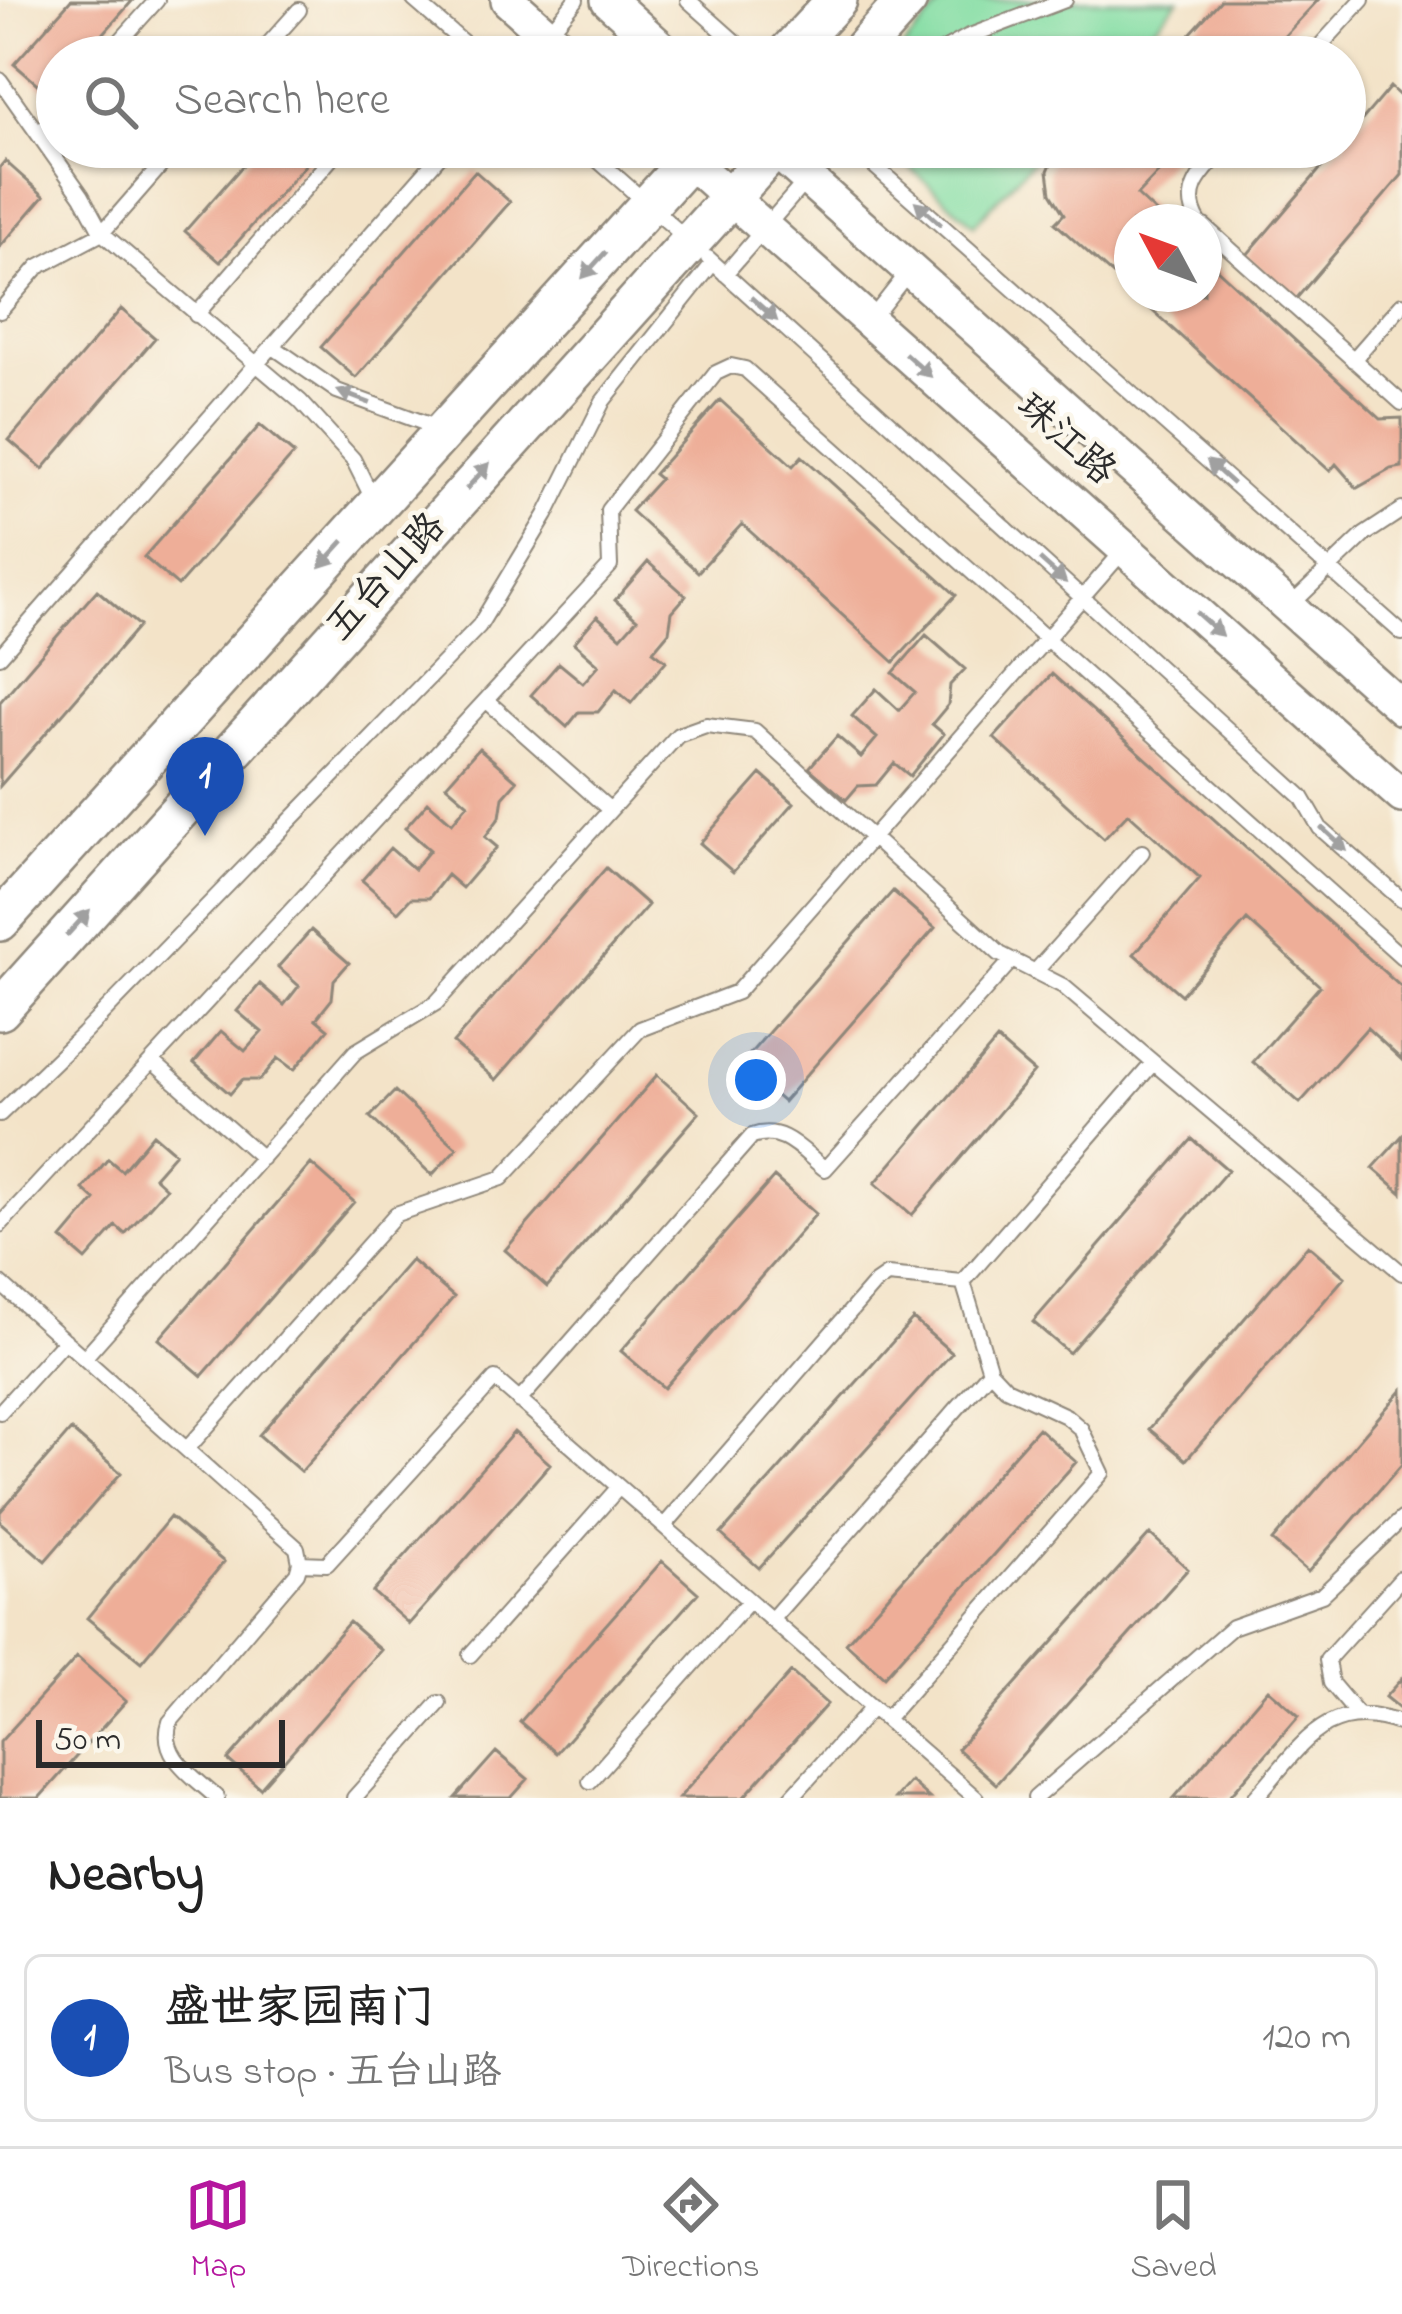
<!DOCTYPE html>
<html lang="en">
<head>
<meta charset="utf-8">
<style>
  body { margin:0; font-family:"Indie Flower","LXGW WenKai TC",sans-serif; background:#f6f6f6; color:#222 }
  .compass { position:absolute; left:1114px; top:204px; width:108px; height:108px; border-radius:50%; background:#fff; box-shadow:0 3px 9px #0004; rotate:311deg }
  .scale { position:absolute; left:36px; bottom:30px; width:249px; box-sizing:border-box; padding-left:12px; border:6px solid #2b2b2b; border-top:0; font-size:33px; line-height:42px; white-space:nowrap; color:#2b2b2b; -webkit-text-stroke:9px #fbf7ec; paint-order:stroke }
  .you { position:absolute; left:756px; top:1080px; width:42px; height:42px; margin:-30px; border:9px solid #fff; border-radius:50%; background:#1a73e8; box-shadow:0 0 0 18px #1a73e833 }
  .badge { display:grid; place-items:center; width:78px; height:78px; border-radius:50%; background:#b5179e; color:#fff; font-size:39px; font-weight:700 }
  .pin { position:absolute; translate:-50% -99px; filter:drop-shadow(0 3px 6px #0008) }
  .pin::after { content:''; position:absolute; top:63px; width:42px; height:36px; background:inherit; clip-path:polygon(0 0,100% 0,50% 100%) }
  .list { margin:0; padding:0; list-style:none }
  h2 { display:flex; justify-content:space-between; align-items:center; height:156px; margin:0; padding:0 48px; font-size:51px }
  h2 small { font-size:39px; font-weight:400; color:#767676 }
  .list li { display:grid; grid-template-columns:78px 1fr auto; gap:36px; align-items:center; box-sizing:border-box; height:168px; margin:0 24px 24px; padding:0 24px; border:3px solid #e0e0e0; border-radius:18px }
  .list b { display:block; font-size:45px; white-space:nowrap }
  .list p { margin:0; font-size:39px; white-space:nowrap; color:#767676 }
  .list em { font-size:39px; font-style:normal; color:#767676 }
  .icon { flex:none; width:66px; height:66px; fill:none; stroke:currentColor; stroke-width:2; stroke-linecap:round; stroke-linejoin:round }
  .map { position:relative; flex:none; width:1402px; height:1798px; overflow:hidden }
  .search { position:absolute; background:#fff; box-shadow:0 3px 9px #0004; left:36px; right:36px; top:36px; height:132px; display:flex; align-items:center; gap:30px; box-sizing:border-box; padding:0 42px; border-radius:66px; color:#767676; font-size:45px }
  .sheet { height:348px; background:#fff }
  nav { display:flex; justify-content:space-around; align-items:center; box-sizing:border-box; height:168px; border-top:3px solid #e0e0e0; background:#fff; font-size:33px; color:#767676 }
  nav a { display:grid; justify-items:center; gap:6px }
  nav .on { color:#b5179e }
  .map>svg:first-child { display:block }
  .green { fill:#82dda3; stroke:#568467; stroke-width:3 }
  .building { fill:#eeae98 }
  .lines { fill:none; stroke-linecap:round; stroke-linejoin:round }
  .service-casing { stroke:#8f877a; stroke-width:18 }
  .tertiary-casing { stroke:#8f877a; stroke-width:38 }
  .secondary-casing { stroke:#8f877a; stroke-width:44 }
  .service { stroke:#fff; stroke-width:14 }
  .tertiary { stroke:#fff; stroke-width:33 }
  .secondary { stroke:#fff; stroke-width:39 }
  .oneway { fill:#a0a0a0 }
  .labels { text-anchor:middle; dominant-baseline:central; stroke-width:9; stroke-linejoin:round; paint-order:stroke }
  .street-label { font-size:39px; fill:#2b2b2b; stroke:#fbf7ec }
</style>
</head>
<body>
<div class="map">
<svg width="1402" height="1798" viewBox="0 0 1402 1798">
  <rect width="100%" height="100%" fill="#fbf7ec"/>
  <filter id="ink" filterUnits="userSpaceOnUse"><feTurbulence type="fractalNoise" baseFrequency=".00833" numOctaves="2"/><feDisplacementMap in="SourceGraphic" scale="24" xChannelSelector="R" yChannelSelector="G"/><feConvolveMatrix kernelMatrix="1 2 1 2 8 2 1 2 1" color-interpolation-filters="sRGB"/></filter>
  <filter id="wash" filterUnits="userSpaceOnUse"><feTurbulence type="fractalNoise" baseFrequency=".004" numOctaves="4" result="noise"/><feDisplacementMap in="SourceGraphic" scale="48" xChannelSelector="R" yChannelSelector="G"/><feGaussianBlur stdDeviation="2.7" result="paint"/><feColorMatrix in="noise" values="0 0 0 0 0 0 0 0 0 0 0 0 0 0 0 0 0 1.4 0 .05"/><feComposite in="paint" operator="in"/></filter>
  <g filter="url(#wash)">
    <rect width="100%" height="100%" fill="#f3e3c8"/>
    <path class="green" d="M945 0H1179L1127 57H895Z
      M887 147H1045L974 225Z"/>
    <g id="blocks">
      <path class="building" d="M71 0H133L83 57H57V87L50 95 14 64Z
        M1221 0H1318L1265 57H1169Z
        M1390 87 1402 98V175L1296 299 1246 256 1339 147H1345V140Z
        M259 147H321L220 262 185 231Z
        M1058 147H1183L1137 195 1166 222H1132V292L1055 223 1064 214 1051 193 1048 171Z
        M5 161 44 196 0 247V167Z
        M475 171 510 202 356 378 321 347Z
        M1204 257 1381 419 1402 418V467L1391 469 1357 488 1336 464 1330 471 1134 294H1204Z
        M121 309 155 338 43 469 9 440Z
        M720 400 793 466 802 456 956 595 894 662 742 524 698 572 631 511 660 479 654 474Z
        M260 425 294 454 178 586 144 557Z
        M648 562 686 596 672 612 669 632 653 651 666 661 631 703 616 690 598 712H579L567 727 531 695 559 663 583 683 599 665 574 643 597 616 621 637 637 619 615 600Z
        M97 590 139 626 0 786V702Z
        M926 635 965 669 950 685 948 705 932 724 944 734 910 776 894 763 876 785 858 786 846 800 809 768 837 736 861 757 877 738 852 716 876 689 899 710 915 692 893 673Z
        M1052 674 1402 988V1060L1367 1028 1300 1103 1253 1062 1320 986 1247 920 1181 995 1134 954 1200 878 1128 813 1104 839 994 738Z
        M479 748 517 781 503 797 500 817 485 837 497 847 462 888 447 875 429 898H411L398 912 362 880 390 848 414 869 430 850 405 828 428 802 452 823 468 804 446 785Z
        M761 774 794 803 733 872 700 843Z
        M606 868 648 905 496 1080 453 1043Z
        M893 891 935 928 783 1102 740 1065Z
        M311 930 349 963 334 980 332 999 316 1019 328 1029 294 1070 278 1058 260 1080H242L230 1094 194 1063 221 1031 245 1051 262 1032 237 1011 260 984 284 1005 299 986 278 967Z
        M997 1040 1034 1072 912 1215 875 1183Z
        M657 1075 699 1113 547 1287 505 1250Z
        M395 1091 457 1148 432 1175 370 1117Z
        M153 1134 175 1153 154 1177 166 1188 125 1234 116 1226 86 1260 62 1239 95 1200 83 1189 108 1159 122 1171Z
        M1402 1136V1193L1373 1168Z
        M1192 1139 1228 1170 1069 1353 1033 1322Z
        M311 1164 354 1202 202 1376 159 1339Z
        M774 1177 816 1214 664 1388 621 1351Z
        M1308 1245 1345 1277 1186 1460 1149 1429Z
        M411 1260 454 1297 301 1472 259 1435Z
        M913 1319 952 1353 759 1568 721 1534Z
        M1402 1390V1464L1308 1572 1272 1541Z
        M1038 1428 1076 1462 884 1677 846 1643Z
        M71 1430 121 1473 45 1561 0 1522V1512Z
        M514 1432 550 1464 409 1624 373 1592Z
        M170 1517 224 1562 141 1662 87 1618Z
        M1150 1534 1188 1569 996 1784 957 1749Z
        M662 1561 698 1593 556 1753 520 1722Z
        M349 1622 381 1650 260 1788 228 1760Z
        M77 1657 126 1701 39 1798H0V1742Z
        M791 1672 827 1704 743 1798H679Z
        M1402 1678V1711L1385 1697Z
        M1268 1689 1299 1716 1228 1798H1174Z
        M496 1752 528 1779 511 1798H455Z
        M910 1781 929 1798H895Z"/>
    </g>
  </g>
  <g filter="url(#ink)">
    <use href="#blocks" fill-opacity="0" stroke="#8f877a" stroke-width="3"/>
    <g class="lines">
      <defs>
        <path id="service" d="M414 0 480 57
          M688 0 752 57
          M547 35 576 0
          M106 57 157 0
          M257 57 299 10
          M931 57 967 37 1065 0
          M1310 57 1362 0
          M0 80 82 196 102 233 300 401 353 459 374 501
          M40 133 57 113
          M583 147 687 239
          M853 147 1402 633
          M1199 222C1179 190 1205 170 1226 147
          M1204 226 1402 403
          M708 258 1302 797 1320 828 1402 900
          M725 274 835 147
          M0 311 38 267 102 233 177 147
          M196 315 341 147
          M869 322 910 270
          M272 346 337 391 438 428
          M1353 360 1402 304
          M1289 607 1364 535 1402 510
          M0 656 443 152
          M486 700 610 810
          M1035 972 1142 852
          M152 1061 262 1158
          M0 1114 83 1034 479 626 546 515 603 401 713 263
          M0 1225 610 566 608 510 716 373 731 366 745 369 1402 957
          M0 1283 297 1548 300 1563 297 1573 170 1722C158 1756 195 1777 217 1798
          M84 1358 355 1052 436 1003 678 735 706 725 755 731 1000 954 1063 986 1402 1273
          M519 1401 752 1136C783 1125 801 1150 825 1169L1012 960
          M0 1412 65 1340
          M187 1449 396 1214 502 1178 640 1029 737 992 1124 550
          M664 1526 874 1284 887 1275 963 1282 1153 1063
          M300 1563 327 1564 495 1379 976 1798
          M771 1620 990 1371
          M470 1655 619 1487
          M1358 1715 1331 1683 1327 1660 1402 1577
          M886 1719 1102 1473 1081 1429 1066 1416 1006 1388 990 1371 963 1282
          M590 1781 749 1601
          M354 1798 439 1703
          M791 1798 872 1708
          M1035 1798 1232 1627 1322 1595 1402 1519
          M1255 1798C1301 1747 1326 1695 1402 1724"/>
        <path id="tertiary" d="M508 0 572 57
          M608 0 671 57
          M674 147 1402 796
          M772 147 1402 708"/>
        <path id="secondary" d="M784 57 837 0
          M856 57 907 0
          M0 921 701 147
          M0 1010 776 147"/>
      </defs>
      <use href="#service" class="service-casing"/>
      <use href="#tertiary" class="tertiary-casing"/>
      <use href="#secondary" class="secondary-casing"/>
      <use href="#service" class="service"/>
      <use href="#tertiary" class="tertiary"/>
      <use href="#secondary" class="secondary"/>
    </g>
    <defs><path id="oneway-solid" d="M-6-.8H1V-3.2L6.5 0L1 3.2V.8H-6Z" transform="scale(3)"/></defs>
    <g class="oneway">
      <use href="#oneway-solid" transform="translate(928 213) rotate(-138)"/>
      <use href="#oneway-solid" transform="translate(594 265) rotate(132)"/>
      <use href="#oneway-solid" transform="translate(764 309) rotate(42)"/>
      <use href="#oneway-solid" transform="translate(918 365) rotate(42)"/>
      <use href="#oneway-solid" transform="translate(354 397) rotate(-159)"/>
      <use href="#oneway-solid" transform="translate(1220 472) rotate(-138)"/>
      <use href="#oneway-solid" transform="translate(478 476) rotate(-48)"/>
      <use href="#oneway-solid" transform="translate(332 554) rotate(132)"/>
      <use href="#oneway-solid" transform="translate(1053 571) rotate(42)"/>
      <use href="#oneway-solid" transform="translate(1209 624) rotate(42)"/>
      <use href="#oneway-solid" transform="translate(1334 839) rotate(43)"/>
      <use href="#oneway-solid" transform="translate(78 923) rotate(-48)"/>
    </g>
  </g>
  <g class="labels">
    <g class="street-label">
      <text transform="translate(1065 440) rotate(42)">珠江路</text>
      <text transform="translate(387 578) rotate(-48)">五台山路</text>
    </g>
  </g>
</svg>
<svg class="compass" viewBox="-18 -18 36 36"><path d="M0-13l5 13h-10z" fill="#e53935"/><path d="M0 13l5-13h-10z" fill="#767676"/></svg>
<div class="scale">50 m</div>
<div class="you"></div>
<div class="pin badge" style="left:205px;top:836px;background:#1a4fb4">1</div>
<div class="search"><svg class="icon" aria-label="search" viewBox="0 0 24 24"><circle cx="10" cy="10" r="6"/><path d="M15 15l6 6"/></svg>Search here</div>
</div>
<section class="sheet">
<h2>Nearby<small></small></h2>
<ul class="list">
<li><span class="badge" style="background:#1a4fb4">1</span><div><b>盛世家园南门</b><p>Bus stop · 五台山路</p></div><em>120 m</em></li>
</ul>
</section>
<nav>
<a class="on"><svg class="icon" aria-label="map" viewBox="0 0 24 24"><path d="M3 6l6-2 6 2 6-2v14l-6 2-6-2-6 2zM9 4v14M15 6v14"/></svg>Map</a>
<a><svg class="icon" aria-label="directions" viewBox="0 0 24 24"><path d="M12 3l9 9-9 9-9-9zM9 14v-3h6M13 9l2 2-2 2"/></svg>Directions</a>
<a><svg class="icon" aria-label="saved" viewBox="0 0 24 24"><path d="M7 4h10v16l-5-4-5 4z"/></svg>Saved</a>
</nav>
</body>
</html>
